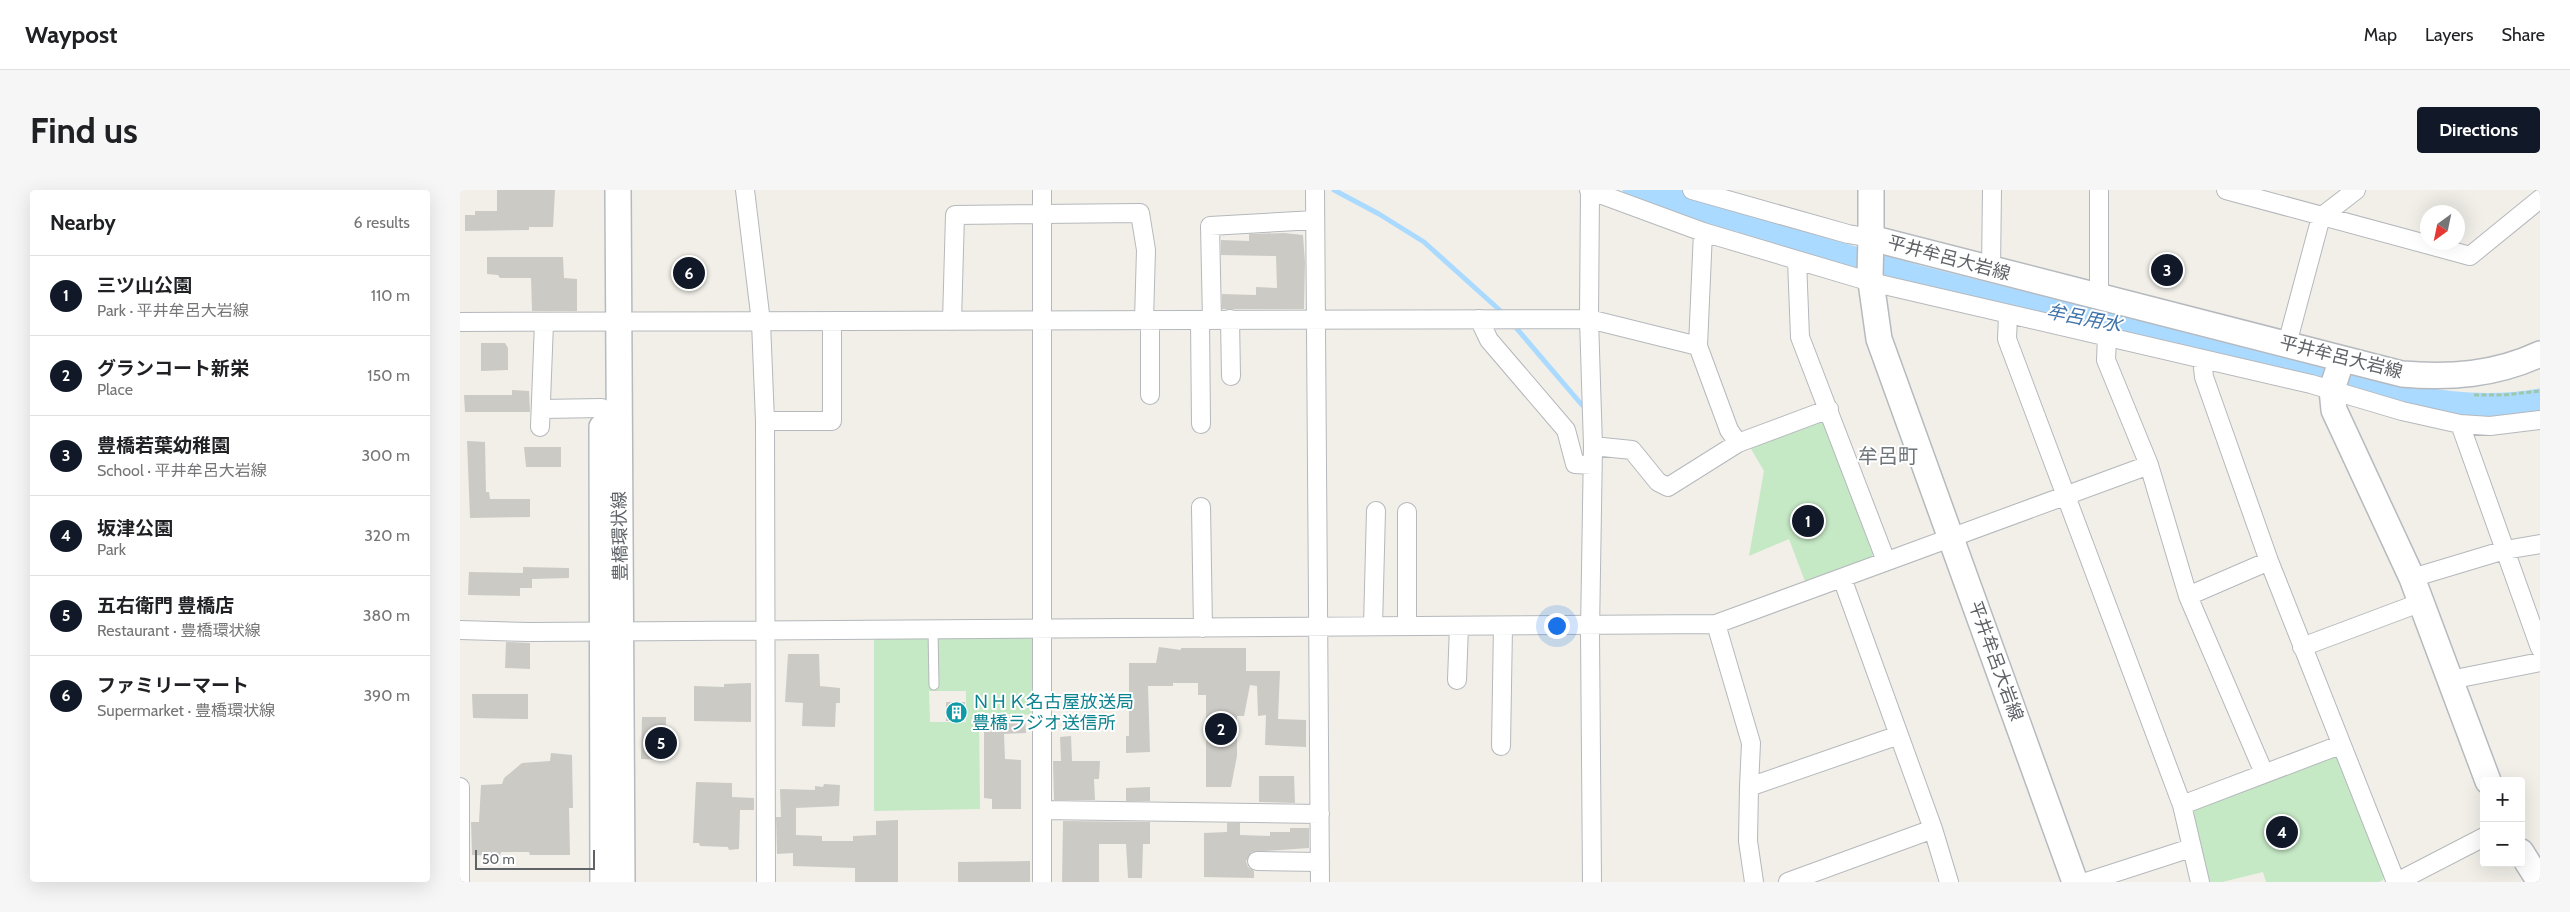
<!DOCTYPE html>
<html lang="en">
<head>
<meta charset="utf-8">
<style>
  body { margin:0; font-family:Cabin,"Noto Sans JP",sans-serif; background:#f6f6f6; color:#202124 }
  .controls { position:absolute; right:15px; bottom:15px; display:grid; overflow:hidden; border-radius:5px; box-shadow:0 5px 20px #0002 }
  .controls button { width:45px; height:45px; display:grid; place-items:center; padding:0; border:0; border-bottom:1px solid #e0e0e0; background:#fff; color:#202124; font:25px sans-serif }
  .compass { position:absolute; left:1960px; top:15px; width:45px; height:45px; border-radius:50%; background:#fff; box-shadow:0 5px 20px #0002; rotate:213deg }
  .scale { position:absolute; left:15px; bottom:12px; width:120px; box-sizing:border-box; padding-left:5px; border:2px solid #5f6368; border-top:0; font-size:14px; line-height:18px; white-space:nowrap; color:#5f6368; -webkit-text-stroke:4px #fff; paint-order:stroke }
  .you { position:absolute; left:1096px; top:435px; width:18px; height:18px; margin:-12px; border:4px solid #fff; border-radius:50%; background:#1a73e8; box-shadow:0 0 0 8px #1a73e833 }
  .badge { display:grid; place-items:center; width:32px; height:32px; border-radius:50%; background:#111827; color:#fff; font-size:16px; font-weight:700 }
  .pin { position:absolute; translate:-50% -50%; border:2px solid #fff; box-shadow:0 1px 5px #0006 }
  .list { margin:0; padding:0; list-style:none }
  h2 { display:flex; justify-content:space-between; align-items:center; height:65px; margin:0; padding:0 20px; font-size:21px }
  h2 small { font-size:16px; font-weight:400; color:#757577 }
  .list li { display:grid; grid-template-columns:32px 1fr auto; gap:15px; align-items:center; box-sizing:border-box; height:80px; padding:0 20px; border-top:1px solid #e0e0e0 }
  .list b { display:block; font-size:19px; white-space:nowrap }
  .list p { margin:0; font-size:16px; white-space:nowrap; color:#757577 }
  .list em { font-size:16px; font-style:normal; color:#757577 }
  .map { position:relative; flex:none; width:2080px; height:692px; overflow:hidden; border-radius:5px }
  header { display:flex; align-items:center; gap:30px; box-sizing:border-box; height:70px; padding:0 25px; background:#fff; border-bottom:1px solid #e0e0e0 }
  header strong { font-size:24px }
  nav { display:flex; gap:28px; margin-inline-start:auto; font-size:18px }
  .intro { display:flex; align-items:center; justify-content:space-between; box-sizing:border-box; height:120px; padding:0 30px }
  h1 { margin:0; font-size:35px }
  .button { padding:12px 22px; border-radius:5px; background:#111827; color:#fff; font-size:18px; font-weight:700 }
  main { display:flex; gap:30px; padding:0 30px }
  aside { flex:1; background:#fff; border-radius:5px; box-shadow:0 5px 20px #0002 }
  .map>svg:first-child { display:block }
  .green { fill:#c5e8c5; fill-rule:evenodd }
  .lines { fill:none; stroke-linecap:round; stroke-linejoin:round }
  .stream { stroke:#aadaff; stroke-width:5 }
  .river { stroke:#aadaff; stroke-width:29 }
  .building { fill:#cccac5 }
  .lane-casing { stroke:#b5b8bc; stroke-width:11 }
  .street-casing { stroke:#b5b8bc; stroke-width:20 }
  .secondary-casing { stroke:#b6babf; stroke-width:28 }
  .path { stroke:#9cc7a9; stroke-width:3; stroke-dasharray:5 2.5; stroke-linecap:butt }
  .lane { stroke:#fff; stroke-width:9 }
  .street { stroke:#fff; stroke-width:18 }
  .secondary { stroke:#fff; stroke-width:25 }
  .labels { text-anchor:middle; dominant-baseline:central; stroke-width:4; stroke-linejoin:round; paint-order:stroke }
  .street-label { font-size:18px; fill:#5f6368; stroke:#fff }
  .culture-label { font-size:18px; fill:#0d838f; stroke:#fff; text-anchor:start }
  .water-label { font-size:19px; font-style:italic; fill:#4174aa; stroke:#fff }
  .quarter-label { font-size:20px; fill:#70757a; stroke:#fff }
</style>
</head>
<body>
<header>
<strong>Waypost</strong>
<nav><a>Map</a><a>Layers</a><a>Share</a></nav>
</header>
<div class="intro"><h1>Find us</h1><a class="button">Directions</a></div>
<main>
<aside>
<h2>Nearby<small>6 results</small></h2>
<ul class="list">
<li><span class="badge">1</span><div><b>三ツ山公園</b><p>Park · 平井牟呂大岩線</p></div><em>110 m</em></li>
<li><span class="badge">2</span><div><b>グランコート新栄</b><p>Place</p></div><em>150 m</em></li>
<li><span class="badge">3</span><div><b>豊橋若葉幼稚園</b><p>School · 平井牟呂大岩線</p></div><em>300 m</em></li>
<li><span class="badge">4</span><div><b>坂津公園</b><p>Park</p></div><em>320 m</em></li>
<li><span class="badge">5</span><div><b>五右衛門 豊橋店</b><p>Restaurant · 豊橋環状線</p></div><em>380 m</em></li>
<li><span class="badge">6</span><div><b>ファミリーマート</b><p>Supermarket · 豊橋環状線</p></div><em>390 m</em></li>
</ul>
</aside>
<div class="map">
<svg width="2080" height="692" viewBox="0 0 2080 692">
  <rect width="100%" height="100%" fill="#f1efe8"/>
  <path class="green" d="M1361 232 1366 236 1414 363 1410 369 1346 394 1329 349 1289 366 1304 281 1290 257Z
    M570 443 575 447 574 525 519 523 520 619 414 621V444ZM469 501H506V532H470Z
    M1875 562 1881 566 1926 682 1923 690 1919 692H1806L1803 682 1762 692H1748L1728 624 1734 615Z"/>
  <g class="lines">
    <path class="stream" d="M874 0 919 24 964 52 1044 124
      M1052 133 1122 215"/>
    <path class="river" d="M1177 0 1285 29 1305 45 1455 89 1567 117 1707 144 1948 209C1992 218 2036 221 2080 213"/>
  </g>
  <path class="building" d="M37 0H95L93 37H69V40L5 41V25H15V21H37Z
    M824 43 843 45 845 72 844 119H762V104L796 105V97L817 98 816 66 761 65V50L789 51V44Z
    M27 67H103L104 88 117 89V121H72L71 88H40L38 85 27 84Z
    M21 153H45L48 158V180L21 181Z
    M52 200 69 201 70 222H5L4 205H52Z
    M7 251 25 252 26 302H29L30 309H70V327L10 328Z
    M64 257H101V277H66Z
    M63 377 109 378V388L72 389V398H60V406L8 405 9 382 63 383Z
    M46 452 70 453V479L45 478Z
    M699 457 721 460V458H786V481H820L818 529 846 530V557L805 555 806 525 798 526 797 496 790 495 784 526H777V566L771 597H746V505H738V493H713V496H688L690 562 666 563V546H669V473H696Z
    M328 464H359L360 496 380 498V513H376L375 537 342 536 343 513 325 512Z
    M291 493V532L234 531V496L264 497V494Z
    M12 504H68V529L13 528Z
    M486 512H505V531H486Z
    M527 526 565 528 566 543 544 544 545 569 561 570V619H532V609L524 608V531Z
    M182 527H206L205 570 181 569Z
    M611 546 612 571H640L639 589H634L635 610H594L593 571H601L600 547Z
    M91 563 112 565 113 618H109L110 665H70L69 662H41L40 666 12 665 11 632H19L21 595 42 594 44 588 62 573 90 571Z
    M799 586H834L835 613 799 612Z
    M236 592 272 593V607L294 608V620H280L279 659 269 660 268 657 240 656 239 653H233Z
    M364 594 380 595 379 616 336 618V645L362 646V651H393V646L416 645V631L438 630V692H395V678L333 676V663L317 664 316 627H321L320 599 355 600V596L363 597Z
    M690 597V611H666V598Z
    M603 631 690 632V654H683L682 688H668L666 654H639V692H602Z
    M767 633H780V645L810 646V642H830V638H849V658L792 662 786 671 788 677 794 681V688L744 687V643L767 642Z
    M570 671V692H498V672Z"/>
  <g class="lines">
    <defs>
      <path id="lane" d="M473 440 474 495"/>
      <path id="street" d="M285 0 301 132 305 231 306 692
        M582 0V692
        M855 0 860 692
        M1129 0 1243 42 1411 92 1851 194 1942 221 2000 234 2030 236 2080 230
        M1130 0 1129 129 1133 256 1130 442 1132 692
        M1232 0 1388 44 1411 48
        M1639 0V108
        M1766 0 2010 66 2080 9
        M1243 42 1238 156 1269 240 1278 253
        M1337 70 1340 147 1426 371
        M1531 79 1532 0
        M1548 125 1547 149 1722 615 1740 692
        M770 129 771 186
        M1019 129 1029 150 1106 240 1115 274 1132 275
        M690 130V205
        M740 130 741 234
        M752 130 750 36 855 30
        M492 131 495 25 680 23 686 60 684 130
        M0 132 1129 129 1238 156
        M1647 147 1646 170 1689 275
        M1827 154 1861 27 1896 0
        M1742 169 1744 187 1809 371 1936 692
        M81 219 142 218
        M305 231H372V131
        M2000 234 2080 458
        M80 237 84 133
        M1133 256 1172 260 1198 292 1208 297 1278 253 1369 219
        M741 317 743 438
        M1382 388 1473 639 1489 692
        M1952 388 2045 360 2080 354
        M1728 406 1809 371
        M1256 434 1291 553 1289 597
        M913 436 916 321
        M947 436V322
        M0 440 69 442 1256 434 1689 275 1728 406 1804 583
        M1842 457 1962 412
        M997 490 999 436
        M1990 490 2080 472
        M1041 556 1043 436
        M0 597V692
        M1722 615 1880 555
        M582 620 860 624
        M797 671 860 672
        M1294 692 1288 651 1289 597 1439 545
        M1328 692 1473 639
        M1626 692 1731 658
        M1937 692 2024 647"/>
      <path id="secondary" d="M158 0 162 692
        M1411 0V48
        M1882 169 1872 199 1874 220 1952 388 2028 591
        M142 237 143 692
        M2061 662 2080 692
        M1615 692 1419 149 1410 85 1411 48 1942 184C1990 188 2035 185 2080 164"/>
    </defs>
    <use href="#lane" class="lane-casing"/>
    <use href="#street" class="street-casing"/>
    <use href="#secondary" class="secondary-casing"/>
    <path class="path" d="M2014 205H2044L2080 201"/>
    <use href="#lane" class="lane"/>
    <use href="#street" class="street"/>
    <use href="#secondary" class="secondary"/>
  </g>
  <defs>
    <symbol id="building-disc" viewBox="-11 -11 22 22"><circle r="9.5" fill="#0f9aa8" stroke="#fff"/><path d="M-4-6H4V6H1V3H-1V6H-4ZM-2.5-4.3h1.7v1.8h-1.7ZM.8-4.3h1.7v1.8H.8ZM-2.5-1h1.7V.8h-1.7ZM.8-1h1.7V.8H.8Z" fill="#fff"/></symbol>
  </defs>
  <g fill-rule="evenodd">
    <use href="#building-disc" x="484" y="510" width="25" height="25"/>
  </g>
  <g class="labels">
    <g class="street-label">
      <text transform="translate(1489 68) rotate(15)">平井牟呂大岩線</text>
      <text transform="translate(1881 167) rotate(14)">平井牟呂大岩線</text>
      <text transform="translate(160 346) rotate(-91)">豊橋環状線</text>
      <text transform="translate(1536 471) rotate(70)">平井牟呂大岩線</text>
    </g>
    <g class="culture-label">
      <text x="512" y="512">ＮＨＫ名古屋放送局<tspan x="512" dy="21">豊橋ラジオ送信所</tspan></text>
    </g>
    <g class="water-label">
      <text transform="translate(1624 128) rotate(11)">牟呂用水</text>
    </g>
    <g class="quarter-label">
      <text x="1428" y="266">牟呂町</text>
    </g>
  </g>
</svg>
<div class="controls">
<button>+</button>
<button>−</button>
</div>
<svg class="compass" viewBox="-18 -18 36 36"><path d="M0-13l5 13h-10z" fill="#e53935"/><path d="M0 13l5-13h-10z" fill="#757577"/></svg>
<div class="scale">50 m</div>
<div class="you"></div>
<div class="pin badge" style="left:1348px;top:331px">1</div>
<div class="pin badge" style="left:761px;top:539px">2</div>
<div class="pin badge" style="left:1707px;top:80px">3</div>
<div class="pin badge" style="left:1822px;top:642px">4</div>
<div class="pin badge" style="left:201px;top:553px">5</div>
<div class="pin badge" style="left:229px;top:83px">6</div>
</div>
</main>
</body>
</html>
